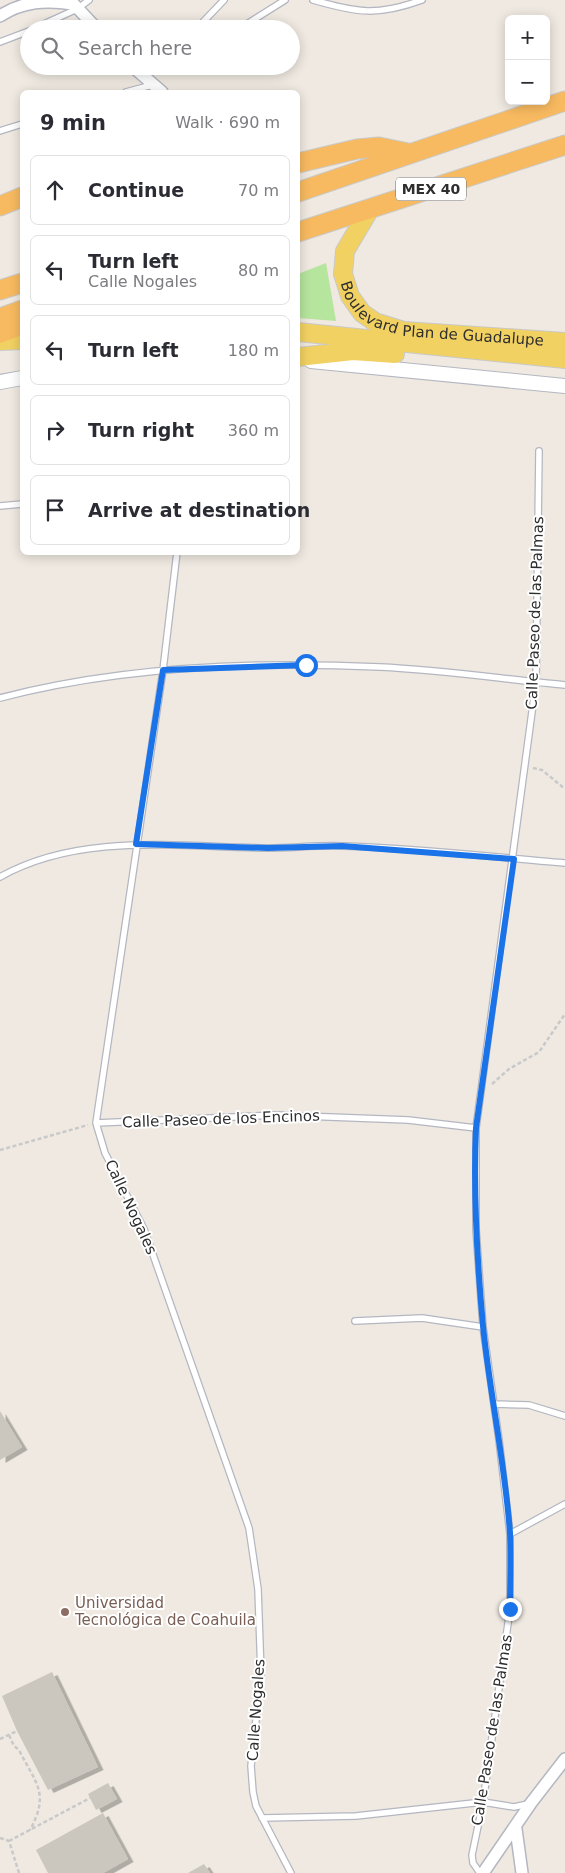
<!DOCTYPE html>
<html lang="en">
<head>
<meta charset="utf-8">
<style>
  body { margin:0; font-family:"DejaVu Sans",sans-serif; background:#f7f7f7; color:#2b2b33 }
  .controls { position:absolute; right:15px; top:15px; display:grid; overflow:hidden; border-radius:8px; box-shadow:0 2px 12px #0003 }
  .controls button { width:45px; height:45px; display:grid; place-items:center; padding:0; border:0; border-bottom:1px solid #e1e1e2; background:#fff; color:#2b2b33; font:25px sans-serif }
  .stop { position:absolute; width:15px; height:15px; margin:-11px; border:4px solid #1a73e8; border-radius:50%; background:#fff }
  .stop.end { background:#1a73e8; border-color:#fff; box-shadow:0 1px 5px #0008 }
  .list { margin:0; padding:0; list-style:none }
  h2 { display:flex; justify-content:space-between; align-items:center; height:65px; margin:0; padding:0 20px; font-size:21px }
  h2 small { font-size:16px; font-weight:400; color:#7c7c81 }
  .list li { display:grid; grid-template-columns:32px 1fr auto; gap:15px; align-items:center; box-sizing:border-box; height:70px; margin:0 10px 10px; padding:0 10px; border:1px solid #e1e1e2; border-radius:8px }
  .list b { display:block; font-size:19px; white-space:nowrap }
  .list p { margin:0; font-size:16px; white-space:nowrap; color:#7c7c81 }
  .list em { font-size:16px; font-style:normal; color:#7c7c81 }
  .icon { flex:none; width:28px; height:28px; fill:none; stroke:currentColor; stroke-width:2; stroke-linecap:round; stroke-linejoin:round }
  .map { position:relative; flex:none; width:565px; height:1873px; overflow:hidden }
  .search { position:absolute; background:#fff; box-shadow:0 2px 12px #0003; left:20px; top:20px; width:280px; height:55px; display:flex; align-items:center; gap:12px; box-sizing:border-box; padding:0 18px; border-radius:28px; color:#7c7c81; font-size:19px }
  .panel { position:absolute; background:#fff; box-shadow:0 2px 12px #0003; left:20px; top:90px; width:280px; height:465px; border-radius:8px }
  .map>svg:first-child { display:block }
  .green { fill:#b6e59e }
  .building { fill:#cbc7bf; filter:url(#shadow) }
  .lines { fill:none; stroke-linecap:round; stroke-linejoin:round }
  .service-casing { stroke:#b4b7c1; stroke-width:8 }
  .minor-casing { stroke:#b4b7c1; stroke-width:14 }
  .tertiary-casing { stroke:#b4b7c1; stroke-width:16 }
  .primary-casing { stroke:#c9c9c9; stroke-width:20 }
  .trunk-casing { stroke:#c9c9c9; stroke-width:21 }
  .path { stroke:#c9c9c9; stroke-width:2.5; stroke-dasharray:4 2.5; stroke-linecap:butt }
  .service { stroke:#fff; stroke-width:5.5 }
  .minor { stroke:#fff; stroke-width:11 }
  .tertiary { stroke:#fff; stroke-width:14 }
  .primary { stroke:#f2d163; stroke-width:18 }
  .trunk { stroke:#f8ba60; stroke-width:19 }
  .route { stroke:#1a73e8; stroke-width:6 }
  .education-dot { fill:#8d6e63; stroke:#fff; stroke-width:2 }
  .labels { text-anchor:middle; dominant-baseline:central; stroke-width:4; stroke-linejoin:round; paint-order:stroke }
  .shield { fill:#fff; stroke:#6d6d6d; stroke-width:1 }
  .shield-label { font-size:14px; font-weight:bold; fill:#2e2e2e }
  .street-label { font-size:15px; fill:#2e2e2e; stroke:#fff }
  .education-label { font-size:15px; fill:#785e54; stroke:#fff; text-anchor:start }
</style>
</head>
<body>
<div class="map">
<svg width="565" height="1873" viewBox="0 0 565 1873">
  <defs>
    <filter id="shadow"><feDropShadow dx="5.5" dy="3" stdDeviation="0" flood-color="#0004"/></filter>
  </defs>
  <rect width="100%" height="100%" fill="#efe9e1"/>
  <path class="green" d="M326 263 336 321 298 318V274Z"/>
  <path class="building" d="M0 1411 22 1447 0 1460Z
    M52 1672 98 1767 48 1790 17 1731 2 1696Z
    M108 1783 117 1799 96 1810 88 1794Z
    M103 1813 128 1859 103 1873H48L36 1850Z
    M204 1864 210 1873H188Z"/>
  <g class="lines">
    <defs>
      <path id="service" d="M313 0C358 13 378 16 422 0
        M33 29 77 9 89 0
        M201 29 203 22 224 0
        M239 29 285 0
        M0 42 29 31
        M126 92 152 85
        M0 131 22 124
        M0 506 22 504
        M177 552 163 670 96 1123 105 1153 144 1229 249 1528 258 1589 261 1674 251 1766 253 1792 256 1806 291 1873
        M0 698C123 666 254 661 380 667 442 670 503 679 565 685
        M0 877C80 832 179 847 267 848 292 848 317 845 343 846 417 848 491 857 565 863
        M96 1123 277 1115 408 1120 476 1128
        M355 1321 422 1318 483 1327
        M494 1404 529 1405 565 1416
        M510 1534 565 1504
        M262 1818 356 1816 483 1802 514 1807 528 1804
        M480 1873 473 1863 472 1855 483 1802 510 1609V1534L499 1440 483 1327 476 1229V1128L536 682 539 451"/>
      <path id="minor" d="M70 0 97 29
        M0 16C23 1 46 0 73 4
        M132 66 162 92
        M516 1829 522 1873
        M483 1873 531 1803 565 1759"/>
      <path id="tertiary" d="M311 361 565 386
        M0 382 22 378"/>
      <g id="primary">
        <path id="s1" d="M370 209 345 251 343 274 350 296 362 313 375 322 404 331 565 342"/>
        <path d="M298 332 565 359"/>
        <path d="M0 341 22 340"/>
        <path d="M298 357 353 351 395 354"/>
      </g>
      <path id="trunk" d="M298 163 357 149 379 147 408 153
        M298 192 565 101
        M0 206 22 197
        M298 232 565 145
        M0 290 22 283
        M0 318 22 310
        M0 333 22 325"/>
    </defs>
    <use href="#service" class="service-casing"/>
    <use href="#minor" class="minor-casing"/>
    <use href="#tertiary" class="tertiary-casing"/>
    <use href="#primary" class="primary-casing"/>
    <use href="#trunk" class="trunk-casing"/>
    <path class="path" d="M533 768 542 770 565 789
      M492 1084 509 1069 539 1052 565 1014
      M0 1150 88 1125
      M9 1735 14 1746 19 1750C36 1784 50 1793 30 1830
      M0 1739 17 1731
      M0 1838 9 1841 19 1873
      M9 1841 90 1798"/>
    <use href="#service" class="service"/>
    <use href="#minor" class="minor"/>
    <use href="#tertiary" class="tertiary"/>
    <use href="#primary" class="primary"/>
    <use href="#trunk" class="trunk"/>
  </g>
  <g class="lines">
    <path class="route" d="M306 665 163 670 136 844 268 848 342 846 514 859 476 1128C473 1194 477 1260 483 1326 490 1395 505 1463 510 1533 511 1558 510 1584 510 1609"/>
  </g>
  <circle class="education-dot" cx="65" cy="1612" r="5"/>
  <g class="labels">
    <rect class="shield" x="396" y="177.5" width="70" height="23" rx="4"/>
    <g class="shield-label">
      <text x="431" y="189">MEX 40</text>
    </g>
    <g class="street-label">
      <text stroke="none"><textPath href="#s1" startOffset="191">Boulevard Plan de Guadalupe</textPath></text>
      <text transform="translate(535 613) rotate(-88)">Calle Paseo de las Palmas</text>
      <text transform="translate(221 1119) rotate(-2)">Calle Paseo de los Encinos</text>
      <text transform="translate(131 1207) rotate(65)">Calle Nogales</text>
      <text transform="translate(256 1710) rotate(-86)">Calle Nogales</text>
      <text transform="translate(492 1730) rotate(-81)">Calle Paseo de las Palmas</text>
    </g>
    <g class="education-label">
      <text x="75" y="1603">Universidad<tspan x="75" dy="17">Tecnológica de Coahuila</tspan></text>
    </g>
  </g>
</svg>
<div class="controls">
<button>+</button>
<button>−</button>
</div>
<div class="stop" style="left:306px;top:665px"></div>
<div class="stop end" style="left:510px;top:1609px"></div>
<div class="search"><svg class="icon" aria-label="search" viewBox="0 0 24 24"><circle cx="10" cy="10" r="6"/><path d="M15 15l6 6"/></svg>Search here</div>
<section class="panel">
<h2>9 min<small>Walk · 690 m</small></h2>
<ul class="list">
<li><svg class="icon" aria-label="ahead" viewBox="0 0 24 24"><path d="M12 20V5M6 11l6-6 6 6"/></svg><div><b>Continue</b></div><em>70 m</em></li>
<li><svg class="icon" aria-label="left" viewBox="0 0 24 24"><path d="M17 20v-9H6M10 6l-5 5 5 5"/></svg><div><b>Turn left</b><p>Calle Nogales</p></div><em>80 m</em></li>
<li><svg class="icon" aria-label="left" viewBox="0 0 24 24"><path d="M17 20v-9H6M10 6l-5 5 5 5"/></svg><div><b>Turn left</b></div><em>180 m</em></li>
<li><svg class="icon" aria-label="right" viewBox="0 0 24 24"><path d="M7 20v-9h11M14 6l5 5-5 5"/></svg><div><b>Turn right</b></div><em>360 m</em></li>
<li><svg class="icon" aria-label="arrive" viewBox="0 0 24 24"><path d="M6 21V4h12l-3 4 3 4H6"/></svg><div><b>Arrive at destination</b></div></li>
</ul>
</section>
</div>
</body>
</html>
